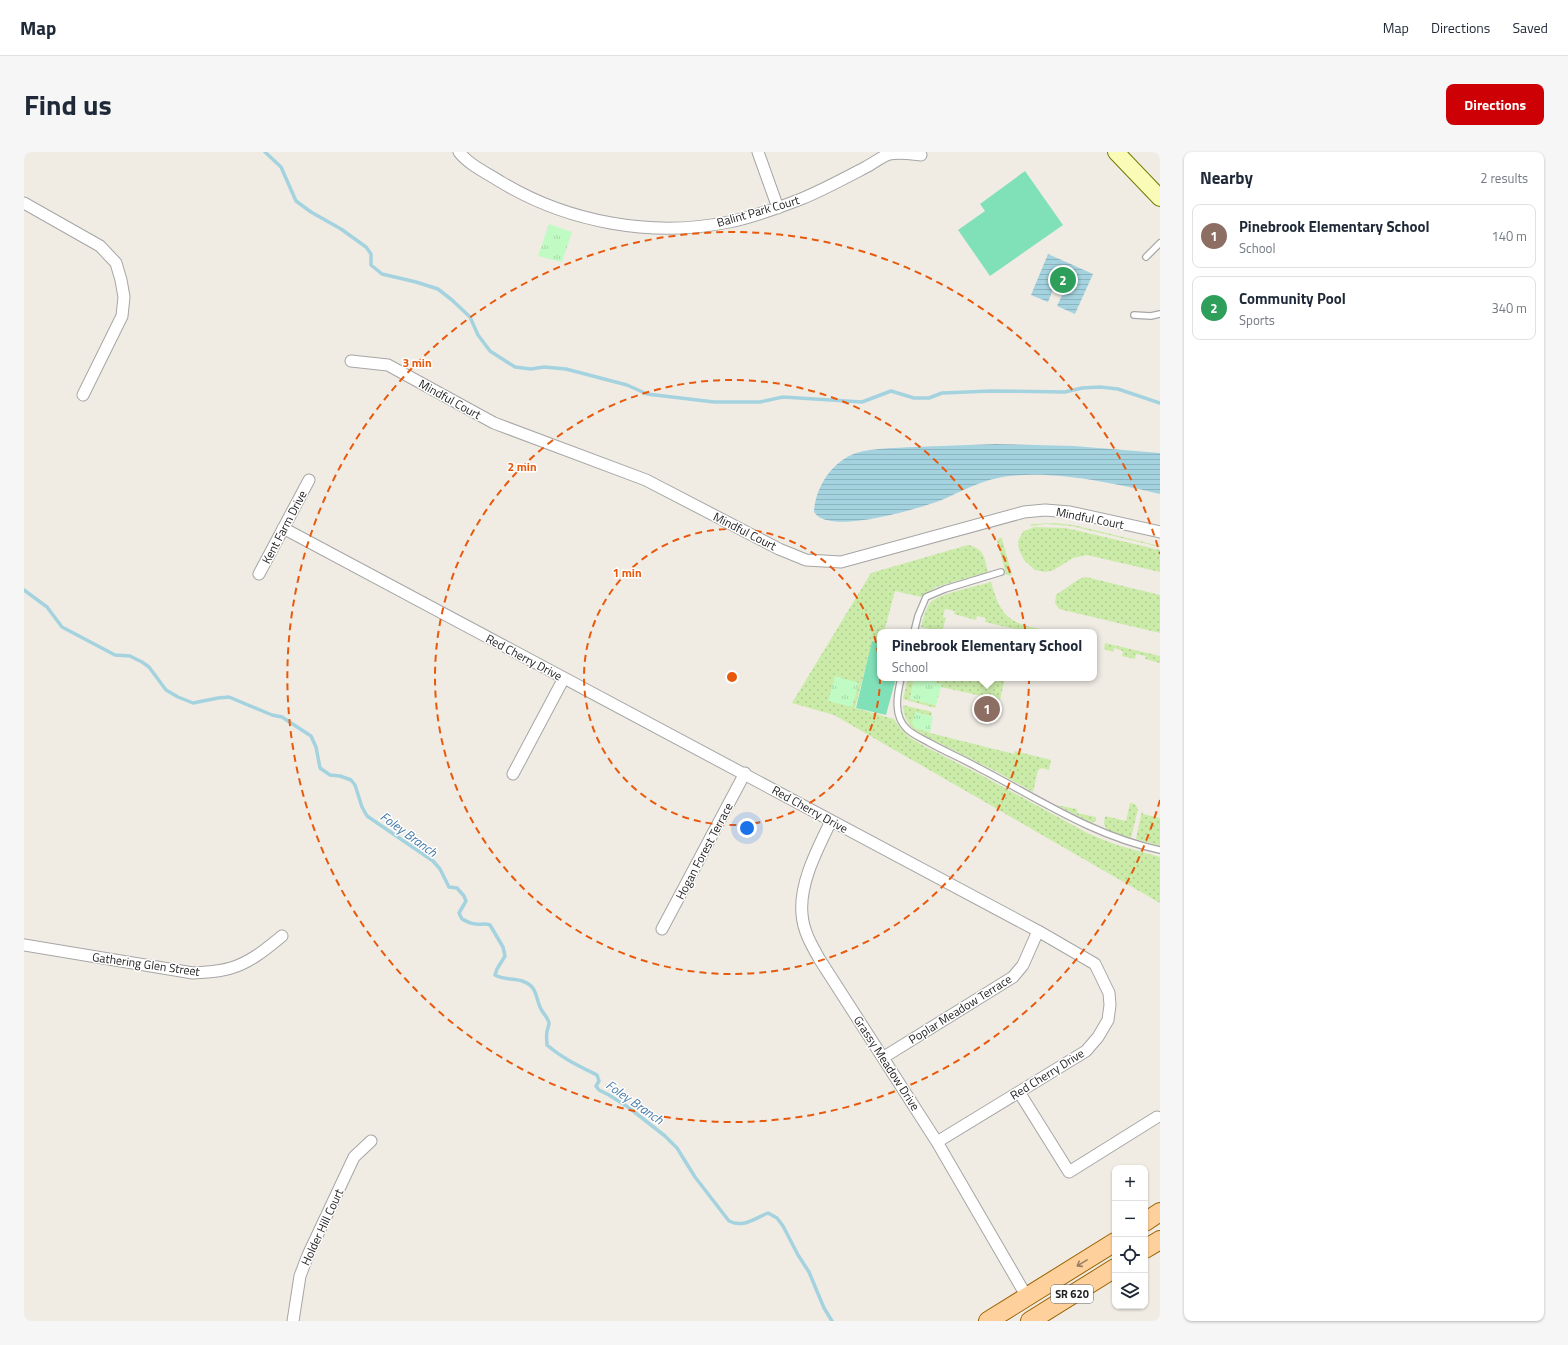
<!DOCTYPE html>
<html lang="en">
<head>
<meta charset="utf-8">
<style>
  body { margin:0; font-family:"Titillium Web",sans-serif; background:#f6f6f7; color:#1f2937 }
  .controls { position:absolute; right:12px; bottom:12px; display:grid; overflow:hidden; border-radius:8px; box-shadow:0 1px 3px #0004 }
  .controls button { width:36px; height:36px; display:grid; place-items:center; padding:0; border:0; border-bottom:1px solid #e0e1e3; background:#fff; color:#1f2937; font:20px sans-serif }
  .you { position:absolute; left:723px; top:676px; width:14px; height:14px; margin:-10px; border:3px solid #fff; border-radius:50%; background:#1a73e8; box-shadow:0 0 0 6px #1a73e833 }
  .badge { display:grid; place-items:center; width:26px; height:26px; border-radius:50%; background:#cd0006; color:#fff; font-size:13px; font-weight:700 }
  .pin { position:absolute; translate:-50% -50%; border:2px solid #fff; box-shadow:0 1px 4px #0006 }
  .popup { position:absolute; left:853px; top:477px; width:220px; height:52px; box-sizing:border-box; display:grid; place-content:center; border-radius:8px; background:#fff; filter:drop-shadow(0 1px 3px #0005); font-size:13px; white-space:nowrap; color:#747a83 }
  .popup b { font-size:15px; color:#1f2937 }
  .popup::after { content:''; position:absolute; left:50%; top:100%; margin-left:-8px; border:8px solid transparent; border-top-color:#fff }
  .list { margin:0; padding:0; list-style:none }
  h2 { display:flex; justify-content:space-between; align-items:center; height:52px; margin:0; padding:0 16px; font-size:17px }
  h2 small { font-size:13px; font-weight:400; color:#747a83 }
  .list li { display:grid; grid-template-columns:26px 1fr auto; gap:12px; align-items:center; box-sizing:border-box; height:64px; margin:0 8px 8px; padding:0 8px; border:1px solid #e0e1e3; border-radius:8px }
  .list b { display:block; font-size:15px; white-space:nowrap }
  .list p { margin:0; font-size:13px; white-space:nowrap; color:#747a83 }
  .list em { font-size:13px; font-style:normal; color:#747a83 }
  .icon { flex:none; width:22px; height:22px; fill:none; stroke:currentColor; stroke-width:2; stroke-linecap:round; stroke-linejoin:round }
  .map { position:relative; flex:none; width:1136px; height:1169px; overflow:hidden; border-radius:8px }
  header { display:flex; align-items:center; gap:24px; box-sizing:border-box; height:56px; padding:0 20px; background:#fff; border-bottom:1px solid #e0e1e3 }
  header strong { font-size:19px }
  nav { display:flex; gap:22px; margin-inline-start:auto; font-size:14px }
  .intro { display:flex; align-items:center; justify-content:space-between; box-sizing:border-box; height:96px; padding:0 24px }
  h1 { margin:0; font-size:28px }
  .button { padding:10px 18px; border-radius:8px; background:#cd0006; color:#fff; font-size:14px; font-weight:700 }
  main { display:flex; gap:24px; padding:0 24px }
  aside { flex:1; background:#fff; border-radius:8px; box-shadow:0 1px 3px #0004 }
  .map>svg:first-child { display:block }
  .grass { fill:url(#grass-dots) }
  .park { fill:url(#park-tufts) }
  .pitch { fill:#80e1b9 }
  .water { fill:url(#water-rules) }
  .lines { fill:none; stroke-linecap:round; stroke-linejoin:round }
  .stream { stroke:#a4d3df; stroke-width:3.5 }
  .lane-casing { stroke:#a6a6a6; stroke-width:8 }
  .street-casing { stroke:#a6a6a6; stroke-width:13 }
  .secondary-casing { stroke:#707902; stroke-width:18 }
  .primary-casing { stroke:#996200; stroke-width:20 }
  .lane { stroke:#fff; stroke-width:5.5 }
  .street { stroke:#fff; stroke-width:11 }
  .secondary { stroke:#fafbb7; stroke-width:16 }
  .primary { stroke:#fed09b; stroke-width:18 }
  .oneway { stroke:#9a8063 }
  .ring { fill:none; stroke:#e8590c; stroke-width:2; stroke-dasharray:7 5 }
  .labels { text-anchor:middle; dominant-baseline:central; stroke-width:3; stroke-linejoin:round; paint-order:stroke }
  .shield { fill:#fff; stroke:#626262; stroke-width:1 }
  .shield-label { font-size:11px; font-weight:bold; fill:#1f1f1f }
  .street-label { font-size:12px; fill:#1f1f1f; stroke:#fff }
  .water-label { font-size:13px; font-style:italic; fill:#457aa9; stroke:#fff }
  .centre { fill:#e8590c; stroke:#fff; stroke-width:2 }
  .ring-label { font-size:12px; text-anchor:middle; font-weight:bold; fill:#e8590c; stroke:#fff; stroke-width:3; stroke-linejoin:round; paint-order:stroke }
</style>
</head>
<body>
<header>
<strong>Map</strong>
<nav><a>Map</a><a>Directions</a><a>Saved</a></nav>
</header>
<div class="intro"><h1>Find us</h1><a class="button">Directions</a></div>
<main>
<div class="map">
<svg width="1136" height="1169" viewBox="0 0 1136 1169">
  <defs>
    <pattern id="grass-dots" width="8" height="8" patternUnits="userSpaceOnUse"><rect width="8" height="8" fill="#cbeba9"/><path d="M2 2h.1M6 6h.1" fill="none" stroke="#aec991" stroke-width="1.8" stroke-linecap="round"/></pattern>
    <pattern id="park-tufts" width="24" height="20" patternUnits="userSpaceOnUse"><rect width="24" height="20" fill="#c0fbc3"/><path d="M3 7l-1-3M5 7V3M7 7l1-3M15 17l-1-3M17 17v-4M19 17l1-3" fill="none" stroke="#a5d7a7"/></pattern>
    <pattern id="water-rules" width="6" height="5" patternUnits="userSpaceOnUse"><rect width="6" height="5" fill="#a4d3df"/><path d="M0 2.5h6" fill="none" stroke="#8db5bf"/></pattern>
  </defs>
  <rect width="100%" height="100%" fill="#f0ece4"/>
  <path class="grass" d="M1031 371 1049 373 1136 394V395L1047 374 1022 372 1007 374V372Z
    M1010 375 1042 376 1136 398V420L1063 403 1049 406 1030 418 1021 420 1011 418 1000 408 995 398 994 389 1000 378 1001 379Z
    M976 385 978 387 988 422 986 424 982 422 973 389Z
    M944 393C961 397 960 406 964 420L912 435 897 445 871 439 860 480H856V488L849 487 831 556 870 567 877 577 885 585 898 593 957 623 1065 682 1093 693 1136 705V751L810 563 768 551 847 421Z
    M1062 425 1136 443V481L1035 457 1031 451 1032 443 1055 427Z
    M967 430C970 439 972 448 977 456 987 475 1014 476 1033 480L1014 479 1004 480 961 470 962 466 953 464 952 468 930 462 931 459 921 457 919 465 922 466 918 480 897 475C899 467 901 458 906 451 913 442 954 434 967 430Z
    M1081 491 1136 504V511L1121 507 1122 504 1112 502 1111 507 1098 504 1099 499 1090 496 1089 500 1080 497Z
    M884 526H890L886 547 912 553 911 556 879 547Z
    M912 526H981L976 548 917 535 918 532 911 531Z
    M879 553 908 560 907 564 891 560V576L905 580 906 581 990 602 991 599 1027 608 1025 618 1018 616 1014 618 1009 640 973 620 893 580C884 573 879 564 879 553Z
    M1106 651 1111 652 1114 657 1107 686 1083 678 1080 672 1081 664 1102 669Z
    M1032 653 1053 657V661L1072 665V669L1067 671Z
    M1118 659 1119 662 1136 666V694L1112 687Z"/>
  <path class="park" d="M525 72 548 80 538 110 514 104Z
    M811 524 835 531 828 555 804 549Z
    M890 526H912L911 531 918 532 912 553 886 547Z
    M891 560 909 565 906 580 891 576 888 571Z"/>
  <path class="pitch" d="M1001 19 1039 73 966 124 934 78 961 59 956 52Z
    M848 489 856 491V526H872L862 563 832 556Z"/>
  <path class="water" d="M1024 102 1069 122 1051 162 1033 154 1040 139 1030 135 1024 150 1007 143Z
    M972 292 1050 294 1136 301V342C1090 331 1020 316 974 326 953 330 935 341 915 349 890 358 820 378 797 366 794 365 792 362 790 360 791 336 808 309 832 301 849 296 872 296 889 295 917 294 945 293 972 292Z"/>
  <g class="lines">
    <path class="stream" d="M241 0 257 15 272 49 287 60 317 77 342 95 347 102V113L358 122 392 130 414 137 428 148 446 165 454 183 466 199 491 215 507 217 520 215 542 217 603 233 623 242 690 250H736L759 245 838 250 867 239 890 246H905L918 241 967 239 1041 240 1058 236 1076 235 1094 237 1136 251
      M0 438 23 455 38 475 91 503 106 504 118 510 125 515 142 538 154 545 169 551 194 546 205 545 248 563 258 565 287 584 292 595 296 616 306 623 316 624 327 628 331 633 338 655 343 664 409 709 416 717 425 735 433 736 440 744 442 749 435 761 438 767C442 769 447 772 452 772 457 773 460 771 466 773L479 795 481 804 473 817 471 823C480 828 489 826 498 829 513 834 511 843 516 855 518 861 524 865 525 871 525 874 523 878 523 880 522 884 523 889 523 893 538 906 555 914 573 923L575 929 572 934 575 938 585 943 604 955 641 984 653 996 671 1025 705 1069C719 1076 730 1067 744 1061L753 1066 759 1074 774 1103 785 1120 800 1156 808 1169"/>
    <defs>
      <path id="lane" d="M1122 105 1136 91
        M1110 163 1127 164 1136 162
        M890 480 894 464 902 445 921 437 977 420
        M877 526C873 543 869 564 883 577 889 583 899 587 906 591 922 600 939 607 955 616 1015 647 1069 684 1136 698"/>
      <path id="street" d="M435 0C445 13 463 21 477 30 543 70 628 86 705 70 729 65 754 56 777 47 799 38 821 26 842 15 850 11 858 4 866 2 875 0 888 2 897 3
        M734 0 754 56
        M0 51 76 94 92 111 97 128 100 145 98 164 59 243
        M327 209 364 213 470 271 622 328 755 397 782 408 817 410 1000 360 1021 358 1046 360 1136 380
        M259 376 1014 779 1071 812 1085 841 1086 853 1084 868 1074 885 1062 899 913 990
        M235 422 285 328
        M489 622 540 526
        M807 669C794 696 775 731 778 762 779 779 788 794 796 808L913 990 1003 1145
        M638 777 721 621
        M0 793 169 821C182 820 195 820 207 816 227 810 242 797 258 784
        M860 905 989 825 999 813 1014 779
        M995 940 1045 1020 1133 965
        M269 1169 276 1124 284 1103 330 1005 347 989"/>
      <path id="secondary" d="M1092 0 1136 46"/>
      <path id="primary" d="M1121 1070 1136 1060
        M1121 1097 1136 1088
        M964 1169 1091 1090
        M1006 1169 1091 1116"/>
    </defs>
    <use href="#lane" class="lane-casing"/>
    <use href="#street" class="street-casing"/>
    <use href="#secondary" class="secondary-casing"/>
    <use href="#primary" class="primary-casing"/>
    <use href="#lane" class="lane"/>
    <use href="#street" class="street"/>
    <use href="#secondary" class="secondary"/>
    <use href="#primary" class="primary"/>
  </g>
  <defs><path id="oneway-shaft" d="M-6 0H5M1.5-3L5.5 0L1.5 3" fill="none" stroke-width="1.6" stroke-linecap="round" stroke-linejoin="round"/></defs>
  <use class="oneway" href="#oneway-shaft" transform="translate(1058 1111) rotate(149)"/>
  <g class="ring">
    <circle cx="708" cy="525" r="148"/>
    <circle cx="708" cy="525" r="297"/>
    <path d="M1136 648A445 445 0 1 1 1136 402"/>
  </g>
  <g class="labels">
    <rect class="shield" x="1027" y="1133" width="42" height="18" rx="3"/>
    <g class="shield-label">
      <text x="1048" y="1142">SR 620</text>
    </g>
    <g class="street-label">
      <text transform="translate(734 59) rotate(-16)">Balint Park Court</text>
      <text transform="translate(426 247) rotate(29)">Mindful Court</text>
      <text transform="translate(1066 366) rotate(11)">Mindful Court</text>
      <text transform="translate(260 375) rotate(-62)">Kent Farm Drive</text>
      <text transform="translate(721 379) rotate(27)">Mindful Court</text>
      <text transform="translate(500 505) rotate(28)">Red Cherry Drive</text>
      <text transform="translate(786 657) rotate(29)">Red Cherry Drive</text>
      <text transform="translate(680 699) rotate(-62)">Hogan Forest Terrace</text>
      <text transform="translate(122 812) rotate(8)">Gathering Glen Street</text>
      <text transform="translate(936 857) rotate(-32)">Poplar Meadow Terrace</text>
      <text transform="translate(863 911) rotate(57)">Grassy Meadow Drive</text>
      <text transform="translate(1023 922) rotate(-32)">Red Cherry Drive</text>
      <text transform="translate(298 1075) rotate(-65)">Holder Hill Court</text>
    </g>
    <g class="water-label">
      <text transform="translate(385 682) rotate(36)">Foley Branch</text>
      <text transform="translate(611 950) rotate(35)">Foley Branch</text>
    </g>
  </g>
  <circle cx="708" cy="525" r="6" class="centre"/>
  <g class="ring-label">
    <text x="393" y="215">3 min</text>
    <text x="498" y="319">2 min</text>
    <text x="603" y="425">1 min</text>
  </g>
</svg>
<div class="controls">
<button>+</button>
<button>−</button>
<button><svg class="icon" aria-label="locate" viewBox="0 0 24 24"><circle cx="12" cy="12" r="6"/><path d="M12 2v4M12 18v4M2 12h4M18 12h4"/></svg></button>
<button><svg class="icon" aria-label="layers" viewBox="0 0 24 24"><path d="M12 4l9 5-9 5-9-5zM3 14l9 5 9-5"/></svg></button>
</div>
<div class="you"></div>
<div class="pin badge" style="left:963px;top:557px;background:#8d6e63">1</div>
<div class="popup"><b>Pinebrook Elementary School</b>School</div>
<div class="pin badge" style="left:1039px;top:128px;background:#2e9e5b">2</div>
</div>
<aside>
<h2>Nearby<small>2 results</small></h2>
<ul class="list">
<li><span class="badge" style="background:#8d6e63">1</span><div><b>Pinebrook Elementary School</b><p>School</p></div><em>140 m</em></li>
<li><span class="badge" style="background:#2e9e5b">2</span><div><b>Community Pool</b><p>Sports</p></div><em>340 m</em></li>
</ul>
</aside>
</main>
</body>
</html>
